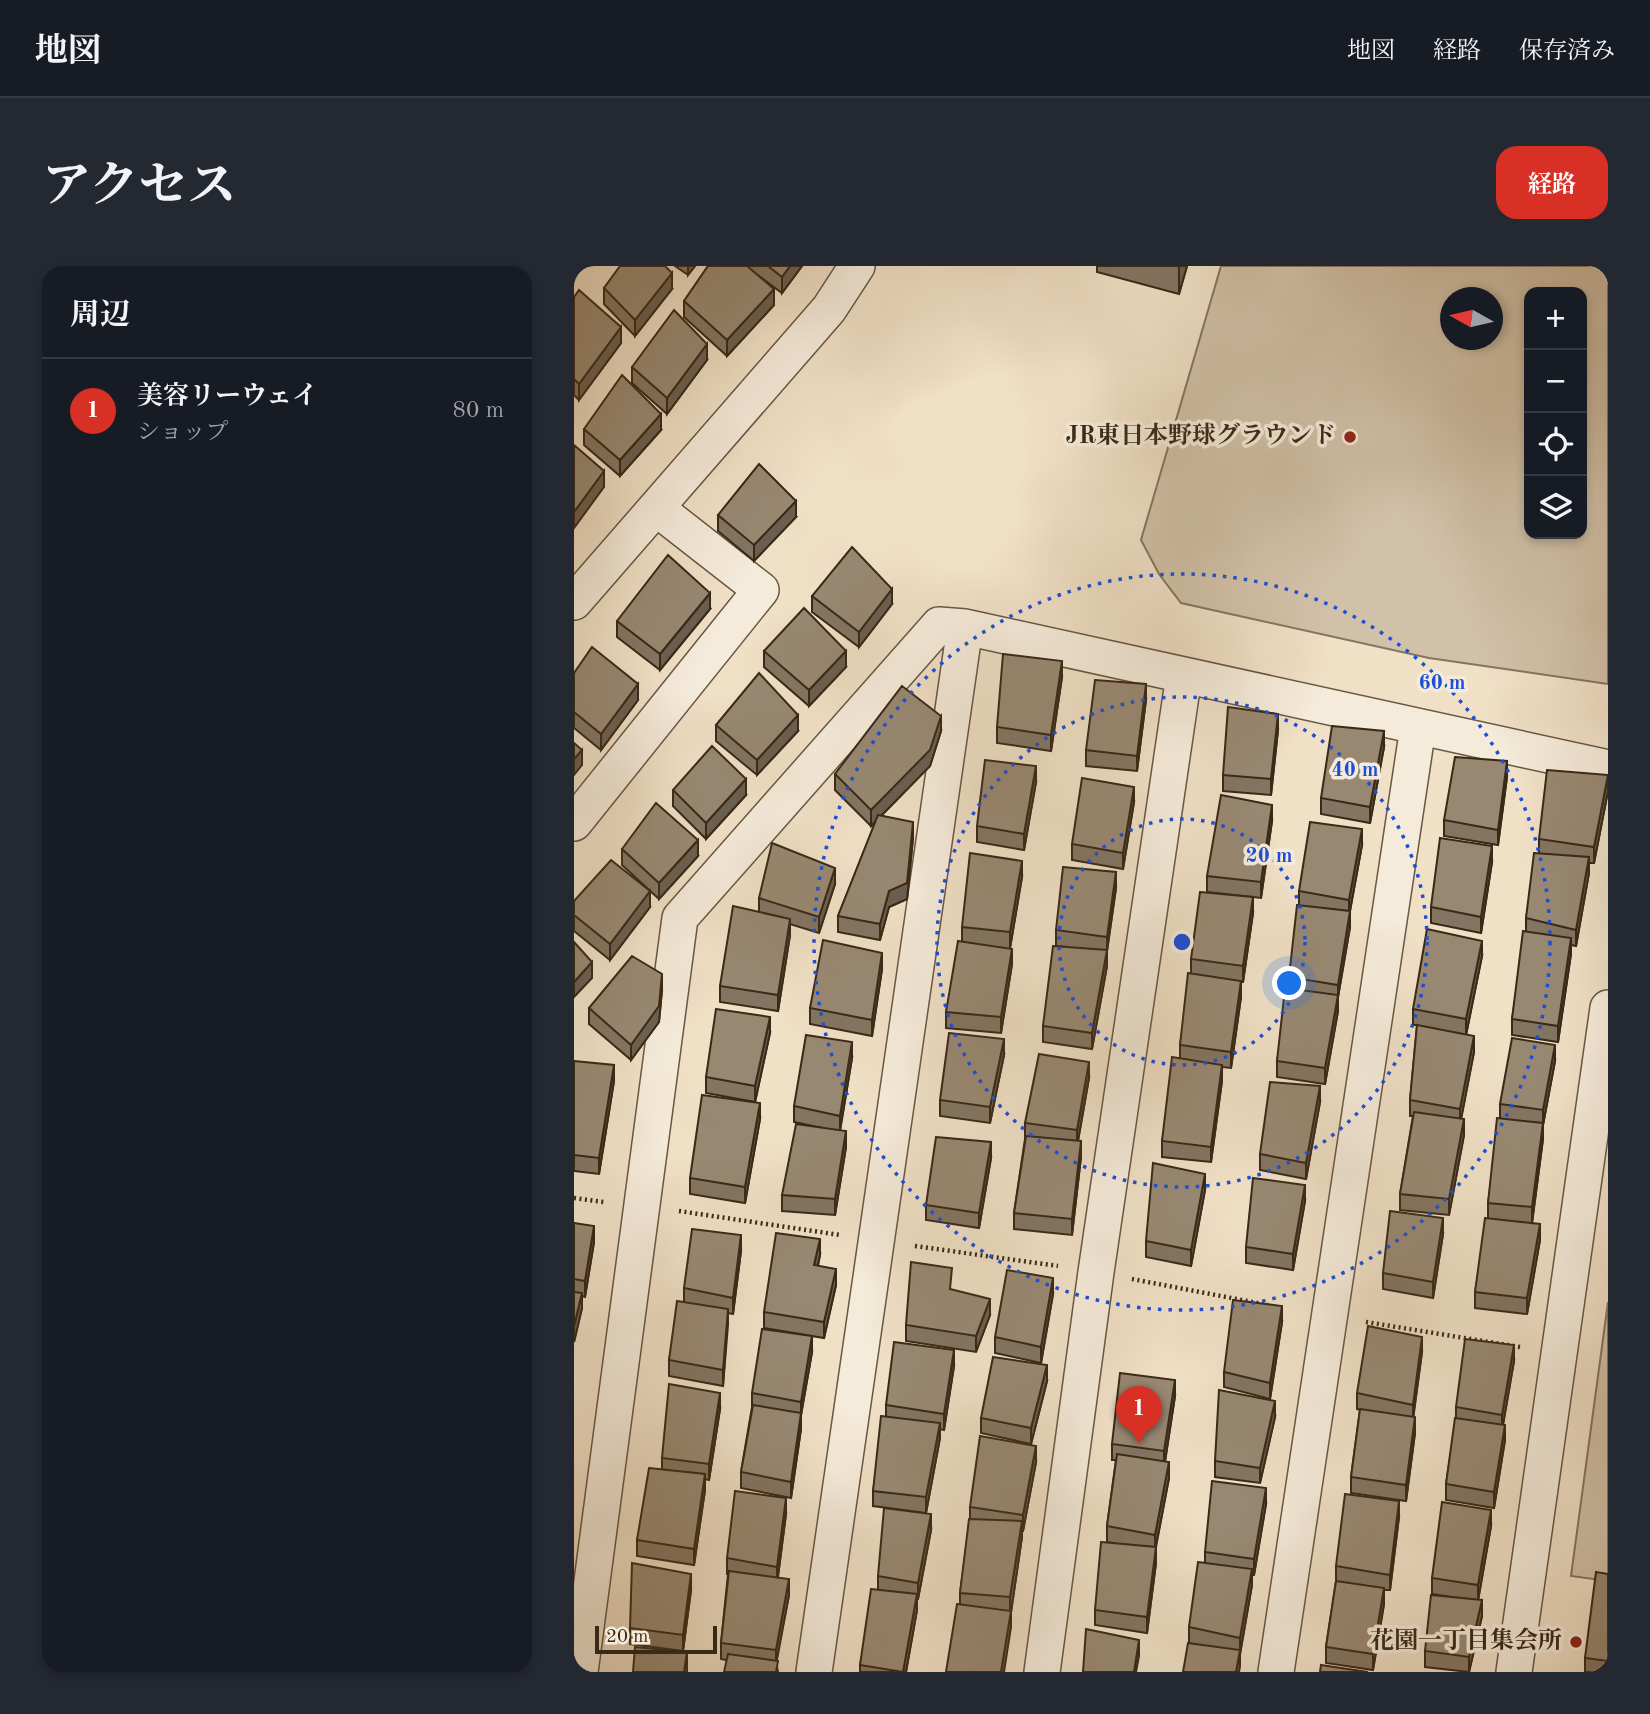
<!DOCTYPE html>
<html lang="ja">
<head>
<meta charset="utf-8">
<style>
  body { margin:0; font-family:"Old Standard TT","Noto Serif JP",serif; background:#242831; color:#f1f3f6 }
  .controls { position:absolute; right:21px; top:21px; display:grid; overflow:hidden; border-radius:14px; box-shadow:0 4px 10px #0003 }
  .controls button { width:63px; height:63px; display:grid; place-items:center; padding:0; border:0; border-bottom:2px solid #363941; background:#171b24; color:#f1f3f6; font:35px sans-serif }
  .compass { position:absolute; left:866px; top:21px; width:63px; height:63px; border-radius:50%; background:#171b24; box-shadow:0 4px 10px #0003; rotate:278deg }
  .scale { position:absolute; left:21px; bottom:18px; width:122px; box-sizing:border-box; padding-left:7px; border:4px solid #392917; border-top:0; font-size:19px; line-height:24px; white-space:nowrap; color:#392917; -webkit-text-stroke:5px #f5ebda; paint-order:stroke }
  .you { position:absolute; left:716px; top:718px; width:24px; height:24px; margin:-18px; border:5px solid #fff; border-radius:50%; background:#1a73e8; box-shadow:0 0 0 10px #1a73e833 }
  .badge { display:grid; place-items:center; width:46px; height:46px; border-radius:50%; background:#d93025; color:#fff; font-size:23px; font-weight:700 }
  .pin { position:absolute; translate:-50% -58px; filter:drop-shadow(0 2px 4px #0008) }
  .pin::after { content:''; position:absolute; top:37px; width:24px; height:21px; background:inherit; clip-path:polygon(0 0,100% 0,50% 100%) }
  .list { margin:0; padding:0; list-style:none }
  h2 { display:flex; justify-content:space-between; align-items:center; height:91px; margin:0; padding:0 28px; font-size:30px }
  h2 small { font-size:23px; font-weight:400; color:#9ea1a6 }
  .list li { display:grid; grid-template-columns:46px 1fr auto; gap:21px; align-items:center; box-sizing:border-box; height:105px; padding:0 28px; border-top:2px solid #363941 }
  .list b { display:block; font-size:26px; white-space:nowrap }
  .list p { margin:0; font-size:23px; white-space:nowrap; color:#9ea1a6 }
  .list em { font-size:23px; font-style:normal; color:#9ea1a6 }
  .icon { flex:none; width:38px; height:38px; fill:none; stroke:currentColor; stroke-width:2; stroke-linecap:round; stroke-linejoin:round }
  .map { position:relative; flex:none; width:1034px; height:1406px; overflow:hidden; border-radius:21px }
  header { display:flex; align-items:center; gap:42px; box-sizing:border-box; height:98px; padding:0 35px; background:#171b24; border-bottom:2px solid #363941 }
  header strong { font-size:33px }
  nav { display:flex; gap:38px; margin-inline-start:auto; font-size:24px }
  .intro { display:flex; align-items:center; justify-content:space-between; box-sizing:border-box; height:168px; padding:0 42px }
  h1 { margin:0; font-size:49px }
  .button { padding:18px 32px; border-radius:21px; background:#d93025; color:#fff; font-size:24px; font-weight:700 }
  main { display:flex; gap:42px; padding:0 42px }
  aside { flex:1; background:#171b24; border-radius:21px; box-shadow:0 4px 10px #0003 }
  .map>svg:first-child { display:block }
  .green { fill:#d1c1a8; stroke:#857560; stroke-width:2; fill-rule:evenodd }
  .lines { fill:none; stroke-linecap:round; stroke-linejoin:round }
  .minor-casing { stroke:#675743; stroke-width:38 }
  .path { stroke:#392917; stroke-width:4.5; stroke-dasharray:2 3.5; stroke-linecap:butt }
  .minor { stroke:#f5ebda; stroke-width:35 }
  .wall { fill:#837562; stroke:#392917; stroke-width:2 }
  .shaded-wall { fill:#6a5f50; stroke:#392917; stroke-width:2 }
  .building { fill:#988872; stroke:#392917; stroke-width:2 }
  .ring { fill:none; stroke:#1d4ed8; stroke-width:3.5; stroke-dasharray:3.5 7 }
  .poi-dot { fill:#8f2418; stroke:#f5ebda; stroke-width:2.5 }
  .labels { text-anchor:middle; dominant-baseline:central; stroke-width:7; stroke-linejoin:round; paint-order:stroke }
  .poi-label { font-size:24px; font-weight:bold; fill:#392917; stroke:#f5ebda; text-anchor:end }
  .centre { fill:#1d4ed8; stroke:#f5ebda; stroke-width:3.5 }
  .ring-label { font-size:21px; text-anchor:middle; font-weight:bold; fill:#1d4ed8; stroke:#f5ebda; stroke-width:7; stroke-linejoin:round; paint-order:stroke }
</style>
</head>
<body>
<header>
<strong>地図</strong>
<nav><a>地図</a><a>経路</a><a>保存済み</a></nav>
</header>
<div class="intro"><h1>アクセス</h1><a class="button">経路</a></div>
<main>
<aside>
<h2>周辺<small></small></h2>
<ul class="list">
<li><span class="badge">1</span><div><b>美容リーウェイ</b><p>ショップ</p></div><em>80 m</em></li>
</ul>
</aside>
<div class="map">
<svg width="1034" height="1406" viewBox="0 0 1034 1406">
  <rect width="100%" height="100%" fill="#f0e0c6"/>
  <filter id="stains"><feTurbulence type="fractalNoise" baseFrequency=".00286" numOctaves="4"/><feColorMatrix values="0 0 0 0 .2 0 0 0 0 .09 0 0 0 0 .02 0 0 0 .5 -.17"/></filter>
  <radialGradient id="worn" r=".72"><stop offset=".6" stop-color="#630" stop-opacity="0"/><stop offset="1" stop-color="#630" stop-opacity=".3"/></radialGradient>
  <path class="green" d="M647 0H1034V418L855 392 607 337 585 308 567 274ZM955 26H1008V268H955ZM876 32H918V74H876Z
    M1034 1036V1315L997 1310Z"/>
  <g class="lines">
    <defs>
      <path id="minor" d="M0 336 255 43 283 0
        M0 557 187 324 82 242
        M6 1406 106 652 365 359 391 361 1034 502
        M240 1406 391 361
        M468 1406 522 1006 610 409
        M702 1406 844 461
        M940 1406 1034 742"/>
    </defs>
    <use href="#minor" class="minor-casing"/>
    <path class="path" d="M0 932 30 936
      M105 945 266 969
      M341 980 484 1000
      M558 1013 694 1039
      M792 1056 946 1081"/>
    <use href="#minor" class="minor"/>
  </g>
  <path class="wall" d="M101 0H121L114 9Z
    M134 0H228L208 27 177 4 200 39 153 90 110 51V35Z
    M523 0H613L605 28 523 6Z
    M30 22 98 23 61 70 30 38Z
    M0 31 47 77 5 134 0 129Z
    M133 94 93 148 58 117V101Z
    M10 163 87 164 46 210 10 179Z
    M144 249 222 251 180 295 144 265Z
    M238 330 318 338 285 381 238 346Z
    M136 343 86 404 43 371V355Z
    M190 385 272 401 235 440 190 401Z
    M0 407 64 434 27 484 0 462Z
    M488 411 477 485 423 477V461Z
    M572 434 563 505 512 500V484Z
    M142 459 224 465 183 509 142 475Z
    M704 464 697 529 649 525V509Z
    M367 465 356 500 308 549 339 572 333 633 315 641 306 674 264 666V650L302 555 297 560 261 524V508Z
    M810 481 796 557 747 548V532Z
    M933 511 924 579 870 570V554Z
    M462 516 450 584 403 576V560Z
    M99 524 172 529 132 573 99 540Z
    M1034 525 1020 597H1015V607L1002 680 997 679V688L984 776 938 769V753L952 665V652L965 587V573Z
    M560 536 549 603 498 594V578Z
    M698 555 687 632 633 626V610Z
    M788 579 776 645V661L764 731V745L751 818 703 811V795L715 722V711L725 640V625Z
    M48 583 124 590 85 633 48 599Z
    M918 596 907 667 857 657V641Z
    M448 611 436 682 438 698 427 767 372 762V746L388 676V661Z
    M261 618 245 667 216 658V669L204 745 146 736V720L185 646V632Z
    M542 622 533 685V700L518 783 469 776V760L492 681 482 680V664Z
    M0 635 76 641 36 694 0 665Z
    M679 647 669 716H667V731L657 802 648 801V815L637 896 588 891V875L606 792V779L617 708V693Z
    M908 690 892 769 900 786 887 852 890 869 875 949 826 944V928L839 850H836V834L843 759H839V743Z
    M308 703 298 770 236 758V742Z
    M88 724 85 756 57 794 15 758V742Z
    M196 767 181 836 132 827V811Z
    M430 789 416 857 366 850V834Z
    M278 792 266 864 272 881 261 949 208 945V929L248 862 220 856V840Z
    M0 795 40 815 25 908 0 905Z
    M981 795 969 859V873L958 957 966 974 953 1048 901 1042V1026L914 952V937L926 852V838Z
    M515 812 504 875 507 891 498 969 440 963V947L451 873V857Z
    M746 836 732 913 686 904V888Z
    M186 853 171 937 116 928V912Z
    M417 892 405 962 352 954V939Z
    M631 924 617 1000 572 991V975Z
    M731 935 719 1004 672 997V981Z
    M0 957 20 976 11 1031 8 1030V1042L0 1076Z
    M869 968 859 1032 809 1023V1007Z
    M167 985 159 1048 154 1047 149 1120 95 1110V1094L110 1036V1022Z
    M246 989 244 1000 262 1019 250 1072 190 1062V1046Z
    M479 1028 467 1097 421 1087V1071Z
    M416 1049 402 1086 332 1075V1059Z
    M708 1056 696 1133 650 1121V1106Z
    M238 1086 227 1149V1163L217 1232 167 1222V1206L178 1141V1127Z
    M848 1086 839 1151 841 1167 832 1235 777 1227V1211L786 1144 783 1143V1127Z
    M940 1095 929 1158 931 1174 920 1242 872 1234V1218L882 1152V1141Z
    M380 1100 370 1164 366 1163V1172L352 1247 299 1240V1225L312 1150V1139Z
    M473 1115 457 1178 407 1167V1152Z
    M601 1130 591 1196 595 1212 582 1281V1297L573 1367 521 1359V1344L540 1277 533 1276V1260L542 1194H538V1178Z
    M146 1143 135 1214 131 1213V1224L120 1299 63 1290V1274L88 1203V1192Z
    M701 1151 686 1217 641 1211V1195Z
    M462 1196 449 1265H448V1271L437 1346V1361L386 1338V1327L396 1253V1241Z
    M692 1238 680 1309H678V1319L666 1388V1400L615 1377V1361L631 1297V1286Z
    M212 1248 204 1311 215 1329 202 1395 204 1406 147 1393V1377L154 1308H153V1292Z
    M825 1251 816 1324H810V1338L799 1404 752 1397V1381L762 1315V1300Z
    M917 1260 904 1334 908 1350 895 1406 851 1401V1385L884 1332 858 1328V1312Z
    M357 1264 344 1333H343V1344L332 1406H286V1399L304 1324V1310Z
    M1034 1308V1406H1011V1392Z
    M117 1324 109 1385 56 1378V1362Z"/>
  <path class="shaded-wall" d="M114 0H121L114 9Z
    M216 0H228L208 27V11Z
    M605 0H613L605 28Z
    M98 7V23L61 70V54Z
    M200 23V39L153 90V74Z
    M47 61V77L5 134V118Z
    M133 78V94L93 148V132Z
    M87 148V164L46 210V194Z
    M30 205V221L0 262V246Z
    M222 235V251L180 295V279Z
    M318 323V338L285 381V366Z
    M136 327V343L86 404V388Z
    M272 385V401L235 440V424Z
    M488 395V411L477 485V469Z
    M64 418V434L27 484V468Z
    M572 418V434L563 505V490Z
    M704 448V464L697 529V513Z
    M224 449V465L183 509V494Z
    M367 450V465L356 500 297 560V544Z
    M810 465V481L796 557V541Z
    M8 484V499L0 509V493Z
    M933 495V511L924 579V564Z
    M462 500V516L450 584V568Z
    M1034 509V525L1020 597V581Z
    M172 513V529L132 573V557Z
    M560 521V536L549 603V587Z
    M698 539V555L687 632V616Z
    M339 556V572L333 633 315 641 306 674V658L315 625Z
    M788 563V579L775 650V634Z
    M124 574V590L85 633V617Z
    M918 580V596L907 667V651Z
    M1015 591V607L1002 680V664Z
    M448 595V611L436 682V666Z
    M261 602V618L245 667V651Z
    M542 606V622L533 685V700L518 783V767L533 686V671Z
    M76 625V641L36 694V678Z
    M679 631V647L669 716V700Z
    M776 645V661L764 731V745L751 818V802L764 732V719Z
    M216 653V669L204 745V729Z
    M997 672V688L984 776V760Z
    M908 675V690L892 769V753Z
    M438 683V698L427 767V751Z
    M308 687V703L298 770V754Z
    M18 696V712L0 731V716Z
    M88 708V724L85 756 57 794V779Z
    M667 715V731L657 802V786Z
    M196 751V767L181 836V820Z
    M900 770V786L886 859V843Z
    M430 773V789L416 857V841Z
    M278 776V792L266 865V850Z
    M981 779V795L969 859V873L958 957V941L969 859V844Z
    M515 796V812L503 880V864Z
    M40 799V815L25 908V892Z
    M648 799V815L637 896V881Z
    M746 820V836L732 913V897Z
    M186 837V853L171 937V921Z
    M890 853V869L875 949V933Z
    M272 865V881L261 949V933Z
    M507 875V891L498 969V953Z
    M417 876V892L405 962V947Z
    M631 908V924L617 1000V984Z
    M731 919V935L719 1004V988Z
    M869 952V968L859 1032V1016Z
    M966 958V974L953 1048V1032Z
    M20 960V976L11 1031V1015Z
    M167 969V985L159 1048V1032Z
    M246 973V989L240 1015V999Z
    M262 1003V1019L250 1072V1056Z
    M479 1012V1028L467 1097V1081Z
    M8 1027V1042L0 1076V1060Z
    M416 1033V1049L402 1086V1070Z
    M708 1040V1056L696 1133V1117Z
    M154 1043V1059L149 1120V1104Z
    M238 1070V1086L227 1149V1163L217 1232V1216L227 1150V1136Z
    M848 1071V1086L839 1154V1139Z
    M940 1079V1095L928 1165V1149Z
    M380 1084V1100L370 1164V1148Z
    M473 1099V1115L457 1178V1162Z
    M601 1114V1130L590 1201V1185Z
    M146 1127V1143L135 1214V1198Z
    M701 1135V1151L686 1217V1202Z
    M841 1151V1167L832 1235V1219Z
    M366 1157V1172L352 1247V1231Z
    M931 1159V1174L920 1242V1226Z
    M462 1180V1196L449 1265V1249Z
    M595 1196V1212L581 1284V1269Z
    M131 1208V1224L120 1299V1283Z
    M692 1222V1238L680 1309V1293Z
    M212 1232V1248L203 1317V1301Z
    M825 1235V1251L816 1324V1309Z
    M917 1244V1260L904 1335V1319Z
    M357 1248V1264L344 1333V1317Z
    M448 1255V1271L437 1346V1361L430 1406H427L436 1346V1331Z
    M582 1281V1297L573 1367V1351Z
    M678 1303V1319L666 1388V1372Z
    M117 1308V1324L109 1385V1369Z
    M215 1313V1329L202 1399V1384Z
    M810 1322V1338L799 1404V1388Z
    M343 1328V1344L332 1406H329Z
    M908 1334V1350L895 1406V1391Z
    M565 1374V1390L562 1406H560Z
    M666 1384V1400L665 1406H662Z
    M113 1386V1406H110Z"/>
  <path class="building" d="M46 0H91L98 7 61 54 30 22Z
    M134 0H173L200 23 153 74 110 35Z
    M194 0H216L208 11Z
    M5 24 47 61 5 118 0 113V31Z
    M100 44 133 78 93 132 58 101Z
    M48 109 87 148 46 194 10 163Z
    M0 179 30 205 0 246Z
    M185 198 222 235 180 279 144 249Z
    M278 281 318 323 285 366 238 330Z
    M94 289 136 327 86 388 43 355Z
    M230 342 272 385 235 424 190 385Z
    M18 381 64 418 27 468 0 446V407Z
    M429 388 488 395 477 469 423 461Z
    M185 407 224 449 183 494 142 459Z
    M521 414 572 418 563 490 512 484Z
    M328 420 367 450 356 484 297 544 261 508Z
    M654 441 704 448 697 513 649 509Z
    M758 460 810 465 796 541 747 532Z
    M0 477 8 484 0 493Z
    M138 480 172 513 132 557 99 524Z
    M881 491 933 495 924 564 870 554Z
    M411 494 462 500 450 568 403 560Z
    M973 504 1034 509 1020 581 965 573Z
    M508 512 560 521 549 587 498 578Z
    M647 529 698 539 687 616 633 610Z
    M82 537 124 574 85 617 48 583Z
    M304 549 339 556 333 617 315 625 306 658 264 650Z
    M736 556 788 563 775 634 725 625Z
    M866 572 918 580 907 651 857 641Z
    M198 577 261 602 245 651 185 632Z
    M396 587 448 595 436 666 388 661Z
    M960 587 1015 591 1002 664 952 652Z
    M37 594 76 625 36 678 0 649V635Z
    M489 601 542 606 533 671 482 664Z
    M626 626 679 631 669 700 617 693Z
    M723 639 776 645 764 719 715 711Z
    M159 640 216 653 204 729 146 720Z
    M853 663 908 675 892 753 839 743Z
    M949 665 997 672 984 760 938 753Z
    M249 674 308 687 298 754 236 742Z
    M384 675 438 683 427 751 372 746Z
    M0 676 18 696 0 716Z
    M479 680 533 684 518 767 469 760Z
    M58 690 88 708 85 740 57 779 15 742Z
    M614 707 667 715 657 786 606 779Z
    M711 722 764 729 751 802 703 795Z
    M142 743 196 751 181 820 132 811Z
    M843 759 900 770 886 843 836 834Z
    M375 767 430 773 416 841 366 834Z
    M232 769 278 776 266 850 220 840Z
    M938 772 981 779 969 844 926 838Z
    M465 788 515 796 503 864 451 857Z
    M598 791 648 799 637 881 588 875Z
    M0 795 40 799 25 892 0 889Z
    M696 816 746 820 732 897 686 888Z
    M128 829 186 837 171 921 116 912Z
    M840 846 890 853 875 933 826 928Z
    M923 852 969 857 958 941 914 937Z
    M222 858 272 865 261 933 208 929Z
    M452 870 507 875 498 953 440 947Z
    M362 871 417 876 405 947 352 939Z
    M579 897 631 908 617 984 572 975Z
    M679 912 731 919 719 988 672 981Z
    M816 945 869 952 859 1016 809 1007Z
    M911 952 966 958 953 1032 901 1026Z
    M0 957 20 960 11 1015 0 1013Z
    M118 963 167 969 159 1032 110 1022Z
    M202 967 246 973 240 999 262 1003 250 1056 190 1046Z
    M337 996 378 1002 376 1023 416 1033 402 1070 332 1059Z
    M433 1004 479 1012 467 1081 421 1071Z
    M0 1026 8 1027 0 1060Z
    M659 1034 708 1040 696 1117 650 1106Z
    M103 1035 154 1043 149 1104 95 1094Z
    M794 1060 848 1071 839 1139 783 1127Z
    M188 1063 238 1070 227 1136 178 1127Z
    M891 1073 940 1079 928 1149 882 1141Z
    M320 1076 380 1084 370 1148 312 1139Z
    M419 1091 473 1099 457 1162 407 1152Z
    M546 1107 601 1114 590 1185 538 1178Z
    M95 1118 146 1127 135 1198 88 1192Z
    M645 1124 701 1135 686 1202 641 1195Z
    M179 1139 227 1147 217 1216 167 1206Z
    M786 1143 841 1151 832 1219 777 1211Z
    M307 1150 366 1157 352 1231 299 1225Z
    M881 1152 931 1159 920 1226 872 1218Z
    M406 1170 462 1180 449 1249 396 1241Z
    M543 1188 595 1196 581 1269 533 1260Z
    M75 1202 131 1208 120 1283 63 1274Z
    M638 1215 692 1222 680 1293 631 1286Z
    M161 1225 212 1232 203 1301 153 1292Z
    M771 1228 825 1235 816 1309 762 1300Z
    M868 1236 917 1244 904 1319 858 1312Z
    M310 1242 357 1248 344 1317 304 1310Z
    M395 1253 448 1255 436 1331 386 1327Z
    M527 1276 582 1281 573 1351 521 1344Z
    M624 1296 678 1303 666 1372 615 1361Z
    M58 1297 117 1308 109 1369 56 1362Z
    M155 1305 215 1313 202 1384 147 1377Z
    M1022 1306 1034 1308V1395L1011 1392Z
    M762 1315 810 1322 799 1388 752 1381Z
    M297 1323 343 1328 329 1406 286 1399Z
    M857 1329 908 1334 895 1391 851 1385Z
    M383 1338 437 1345 427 1406H372Z
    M512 1363 565 1374 560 1406H509Z
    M614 1377 666 1384 662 1406H609Z
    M61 1381 113 1386 110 1406H59Z
    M154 1388 204 1395 202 1406H150Z
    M747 1399 794 1406H746Z"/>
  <g class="ring">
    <circle cx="608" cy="676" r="123"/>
    <circle cx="608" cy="676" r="245"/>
    <circle cx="608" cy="676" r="368"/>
  </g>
  <g class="poi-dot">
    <circle cx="776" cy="171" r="7"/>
    <circle cx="1002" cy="1376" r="7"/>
  </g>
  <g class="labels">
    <g class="poi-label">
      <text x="762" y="171">JR東日本野球グラウンド</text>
      <text x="988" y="1376">花園一丁目集会所</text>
    </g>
  </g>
  <circle cx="608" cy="676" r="10" class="centre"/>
  <g class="ring-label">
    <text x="868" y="423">60 m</text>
    <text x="781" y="510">40 m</text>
    <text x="695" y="596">20 m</text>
  </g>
  <rect width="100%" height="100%" filter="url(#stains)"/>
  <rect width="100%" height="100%" fill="url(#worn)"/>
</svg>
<div class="controls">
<button>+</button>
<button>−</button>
<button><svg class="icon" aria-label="locate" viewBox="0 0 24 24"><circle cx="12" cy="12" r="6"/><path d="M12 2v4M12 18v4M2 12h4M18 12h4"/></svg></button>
<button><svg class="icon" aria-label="layers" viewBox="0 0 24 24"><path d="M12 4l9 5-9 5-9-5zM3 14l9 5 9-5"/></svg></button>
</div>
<svg class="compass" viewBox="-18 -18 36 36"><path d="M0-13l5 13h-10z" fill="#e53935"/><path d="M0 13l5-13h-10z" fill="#9ea1a6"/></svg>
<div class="scale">20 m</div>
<div class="you"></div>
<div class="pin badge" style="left:565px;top:1178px">1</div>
</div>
</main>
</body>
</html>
